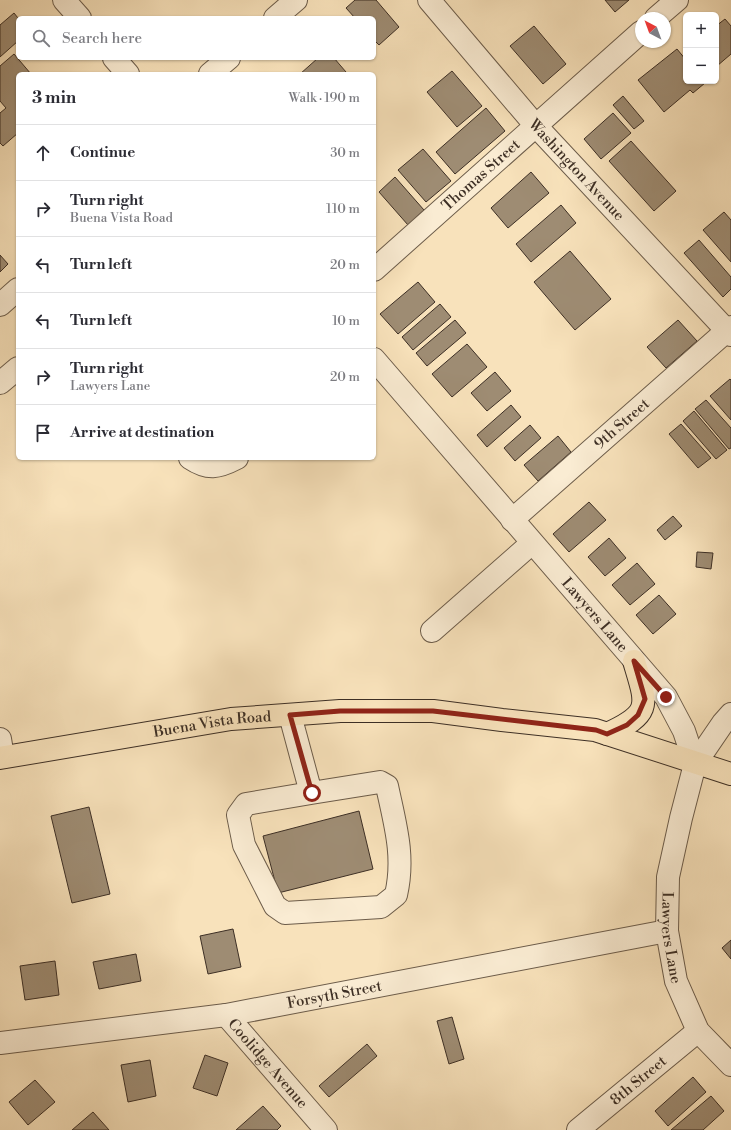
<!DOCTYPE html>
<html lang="en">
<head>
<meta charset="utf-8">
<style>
  body { margin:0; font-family:"Libre Bodoni",serif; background:#f2f2f3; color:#2b2b33 }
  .controls { position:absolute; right:12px; top:12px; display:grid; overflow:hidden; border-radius:6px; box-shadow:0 1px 3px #0004 }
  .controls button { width:36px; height:36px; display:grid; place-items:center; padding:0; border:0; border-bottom:1px solid #e1e1e2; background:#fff; color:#2b2b33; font:20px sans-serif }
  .compass { position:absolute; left:635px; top:12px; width:36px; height:36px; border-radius:50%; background:#fff; box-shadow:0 1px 3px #0004; rotate:319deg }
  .stop { position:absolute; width:12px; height:12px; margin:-9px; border:3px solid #8f2418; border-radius:50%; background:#fff }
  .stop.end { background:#8f2418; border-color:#fff; box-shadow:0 1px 4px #0008 }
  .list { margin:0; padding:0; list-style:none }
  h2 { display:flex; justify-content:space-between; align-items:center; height:52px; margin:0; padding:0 16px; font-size:17px }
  h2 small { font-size:13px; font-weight:400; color:#7c7c81 }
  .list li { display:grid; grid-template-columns:26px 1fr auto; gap:12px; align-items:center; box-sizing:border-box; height:56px; padding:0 16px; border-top:1px solid #e1e1e2 }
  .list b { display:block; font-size:15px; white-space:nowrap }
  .list p { margin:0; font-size:13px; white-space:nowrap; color:#7c7c81 }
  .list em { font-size:13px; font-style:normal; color:#7c7c81 }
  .icon { flex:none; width:22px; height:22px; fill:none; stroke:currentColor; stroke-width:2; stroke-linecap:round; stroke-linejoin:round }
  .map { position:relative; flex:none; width:731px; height:1130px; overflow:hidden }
  .search { position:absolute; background:#fff; box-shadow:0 1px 3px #0004; left:16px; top:16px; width:360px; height:44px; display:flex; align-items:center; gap:10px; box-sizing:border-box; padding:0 14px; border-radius:6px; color:#7c7c81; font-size:15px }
  .panel { position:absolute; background:#fff; box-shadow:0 1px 3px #0004; left:16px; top:72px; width:360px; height:388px; border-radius:6px }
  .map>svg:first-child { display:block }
  .building { fill:#9e8c73; stroke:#3d2f25 }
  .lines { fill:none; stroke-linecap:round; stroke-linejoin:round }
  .minor-casing { stroke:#6c5c4a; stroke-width:24 }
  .major-casing { stroke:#3d2f25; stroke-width:24 }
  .minor { stroke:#faecd3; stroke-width:22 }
  .major { stroke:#f8e2bb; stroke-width:22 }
  .route { stroke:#8f2418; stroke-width:5 }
  .labels { text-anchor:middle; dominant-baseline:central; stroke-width:3; stroke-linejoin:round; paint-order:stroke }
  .street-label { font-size:15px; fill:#3d2f25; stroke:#faecd3 }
</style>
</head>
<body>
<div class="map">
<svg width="731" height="1130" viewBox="0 0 731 1130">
  <rect width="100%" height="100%" fill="#f8e2bb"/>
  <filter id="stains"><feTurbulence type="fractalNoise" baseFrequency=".005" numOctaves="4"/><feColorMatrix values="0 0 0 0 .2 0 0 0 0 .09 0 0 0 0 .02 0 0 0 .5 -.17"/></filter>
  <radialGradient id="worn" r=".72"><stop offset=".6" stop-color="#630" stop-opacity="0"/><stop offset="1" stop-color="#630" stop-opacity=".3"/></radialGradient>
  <path class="building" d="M355 0H376L399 27 379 45 374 40V18H355L346 8Z
    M605 0H629L615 12Z
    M14 13 18 18V41L0 57V25Z
    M725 19 731 26V54L717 66 716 26Z
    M534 26 566 64 543 84 510 46Z
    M677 49 686 60V81H703L705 83 693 93 690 90 664 112 638 80Z
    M14 54 31 74H18V133L3 146 0 143V113L6 108 0 101V66Z
    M318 58H334L346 72 343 74H300Z
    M452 71 482 106 457 127 427 92Z
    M623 96 644 121 634 129 613 105Z
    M486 108 505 131 455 174 436 152Z
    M613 113 631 133 601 159 584 139Z
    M631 141 676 191 654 211 609 161Z
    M423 149 451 181 426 202 398 170Z
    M531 172 549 193 508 228 491 208Z
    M395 177 424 210 408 225 379 192Z
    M561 205 576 223 531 262 516 244Z
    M724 212 731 220V262L703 230Z
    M699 240 731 277V289L723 297 684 253Z
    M570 251 611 299 575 330 534 282Z
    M0 255 8 264 0 272Z
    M418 282 435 302 398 334 380 314Z
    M440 304 451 317 413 350 402 337Z
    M455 320 466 333 427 366 416 353Z
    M678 320 697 341 666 368 647 347Z
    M467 344 487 367 452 397 432 374Z
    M495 372 511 391 487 411 471 393Z
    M730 379 731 380V420L710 396Z
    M706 400 731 428V448L729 449 695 409Z
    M511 405 521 417 487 447 477 435Z
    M694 411 727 450 716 459 683 421Z
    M681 424 711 458 698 468 669 434Z
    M530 425 541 438 515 461 504 448Z
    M558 436 571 452 538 481 524 465Z
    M589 502 606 520 569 552 553 534Z
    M673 516 682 526 665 540 657 530Z
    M609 538 626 558 605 576 588 557Z
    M697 552 713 553 711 569 696 567Z
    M637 563 655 584 630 605 612 585Z
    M659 595 676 614 653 634 636 615Z
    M89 807 110 894 72 903 51 816Z
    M359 811 373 869 278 893 263 836Z
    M233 929 241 967 208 974 200 936Z
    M731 940V959L722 948Z
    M136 954 141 981 99 989 93 962Z
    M55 961 59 995 25 1000 20 966Z
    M452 1017 464 1059 449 1064 437 1021Z
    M367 1044 377 1056 329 1097 319 1086Z
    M205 1055 228 1063 217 1096 193 1088Z
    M150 1060 156 1096 128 1102 121 1065Z
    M693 1077 706 1092 668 1126 655 1111Z
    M35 1080 55 1102 28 1125 9 1102Z
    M711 1096 724 1111 703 1130H671Z
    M263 1106 281 1126 277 1130H236Z
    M93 1112 109 1130H72Z"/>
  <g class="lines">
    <defs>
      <g id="minor">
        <path d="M64 0 80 18"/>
        <path id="s1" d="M429 0 536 126 731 335"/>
        <path d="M275 18 296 0"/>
        <path d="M656 18 677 0"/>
        <path d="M114 58 128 74"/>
        <path d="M210 74 229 58"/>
        <path id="s2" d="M374 270 641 32"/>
        <path d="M0 305 18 289"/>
        <path id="s3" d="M374 359 666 697 684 731 695 764 681 818 668 877 667 931 676 981 698 1031 731 1065"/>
        <path d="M0 383 18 368"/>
        <path d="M190 458C208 470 218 468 237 458"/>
        <path id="s4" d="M512 520 731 327"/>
        <path d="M432 631 532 543"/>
        <path d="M290 715 311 793 380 782 387 786C395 824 405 856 396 895L381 907 285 913 275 906 244 845 238 815 246 804 311 793"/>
        <path d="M0 739 3 757"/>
        <path d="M695 764 723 723 731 714"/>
        <path id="s5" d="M226 1015 326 1130"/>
        <path id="s6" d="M0 1043 226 1015 667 931"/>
        <path id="s7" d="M578 1130 698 1031"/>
      </g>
      <g id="major">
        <path d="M607 734C653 713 647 705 634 661"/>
        <path id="s8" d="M0 758 231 719 340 711H433L502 720 595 730 731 774"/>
      </g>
    </defs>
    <use href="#minor" class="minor-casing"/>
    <use href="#major" class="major-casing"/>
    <use href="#minor" class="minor"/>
    <use href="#major" class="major"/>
  </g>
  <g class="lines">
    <path class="route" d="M312 793 290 715 340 711H433L596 730 607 734 627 725 638 715 645 699 634 661 666 697"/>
  </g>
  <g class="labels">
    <g class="street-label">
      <text stroke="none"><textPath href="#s1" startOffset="225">Washington Avenue</textPath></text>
      <text stroke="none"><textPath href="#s2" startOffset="143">Thomas Street</textPath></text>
      <text stroke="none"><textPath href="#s4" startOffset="146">9th Street</textPath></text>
      <text stroke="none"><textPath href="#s3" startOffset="338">Lawyers Lane</textPath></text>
      <text stroke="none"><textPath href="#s8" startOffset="215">Buena Vista Road</textPath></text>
      <text stroke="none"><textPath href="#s3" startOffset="697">Lawyers Lane</textPath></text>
      <text stroke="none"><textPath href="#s6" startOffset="338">Forsyth Street</textPath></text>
      <text stroke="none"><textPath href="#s5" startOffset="64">Coolidge Avenue</textPath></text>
      <text stroke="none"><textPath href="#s7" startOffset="78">8th Street</textPath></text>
    </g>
  </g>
  <rect width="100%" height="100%" filter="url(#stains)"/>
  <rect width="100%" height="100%" fill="url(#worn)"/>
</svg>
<div class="controls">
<button>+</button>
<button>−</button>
</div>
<svg class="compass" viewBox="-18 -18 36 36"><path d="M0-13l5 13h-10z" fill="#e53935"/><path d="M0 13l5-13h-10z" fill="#7c7c81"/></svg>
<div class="stop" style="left:312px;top:793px"></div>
<div class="stop end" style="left:666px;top:697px"></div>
<div class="search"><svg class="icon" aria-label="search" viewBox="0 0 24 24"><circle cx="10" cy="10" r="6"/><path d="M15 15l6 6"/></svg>Search here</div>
<section class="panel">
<h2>3 min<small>Walk · 190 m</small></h2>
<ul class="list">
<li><svg class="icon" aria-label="ahead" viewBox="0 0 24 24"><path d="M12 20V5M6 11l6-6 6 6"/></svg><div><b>Continue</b></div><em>30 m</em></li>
<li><svg class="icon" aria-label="right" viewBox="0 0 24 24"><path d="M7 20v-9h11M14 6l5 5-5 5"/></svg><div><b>Turn right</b><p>Buena Vista Road</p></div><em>110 m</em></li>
<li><svg class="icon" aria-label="left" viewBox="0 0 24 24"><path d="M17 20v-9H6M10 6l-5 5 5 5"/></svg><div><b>Turn left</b></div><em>20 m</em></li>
<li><svg class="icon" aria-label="left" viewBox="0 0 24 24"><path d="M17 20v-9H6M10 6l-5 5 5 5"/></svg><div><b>Turn left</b></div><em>10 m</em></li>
<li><svg class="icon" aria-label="right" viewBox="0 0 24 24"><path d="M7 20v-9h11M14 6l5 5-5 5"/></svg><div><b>Turn right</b><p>Lawyers Lane</p></div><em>20 m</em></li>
<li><svg class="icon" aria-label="arrive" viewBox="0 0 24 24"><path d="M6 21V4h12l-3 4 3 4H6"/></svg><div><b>Arrive at destination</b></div></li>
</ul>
</section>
</div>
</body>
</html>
